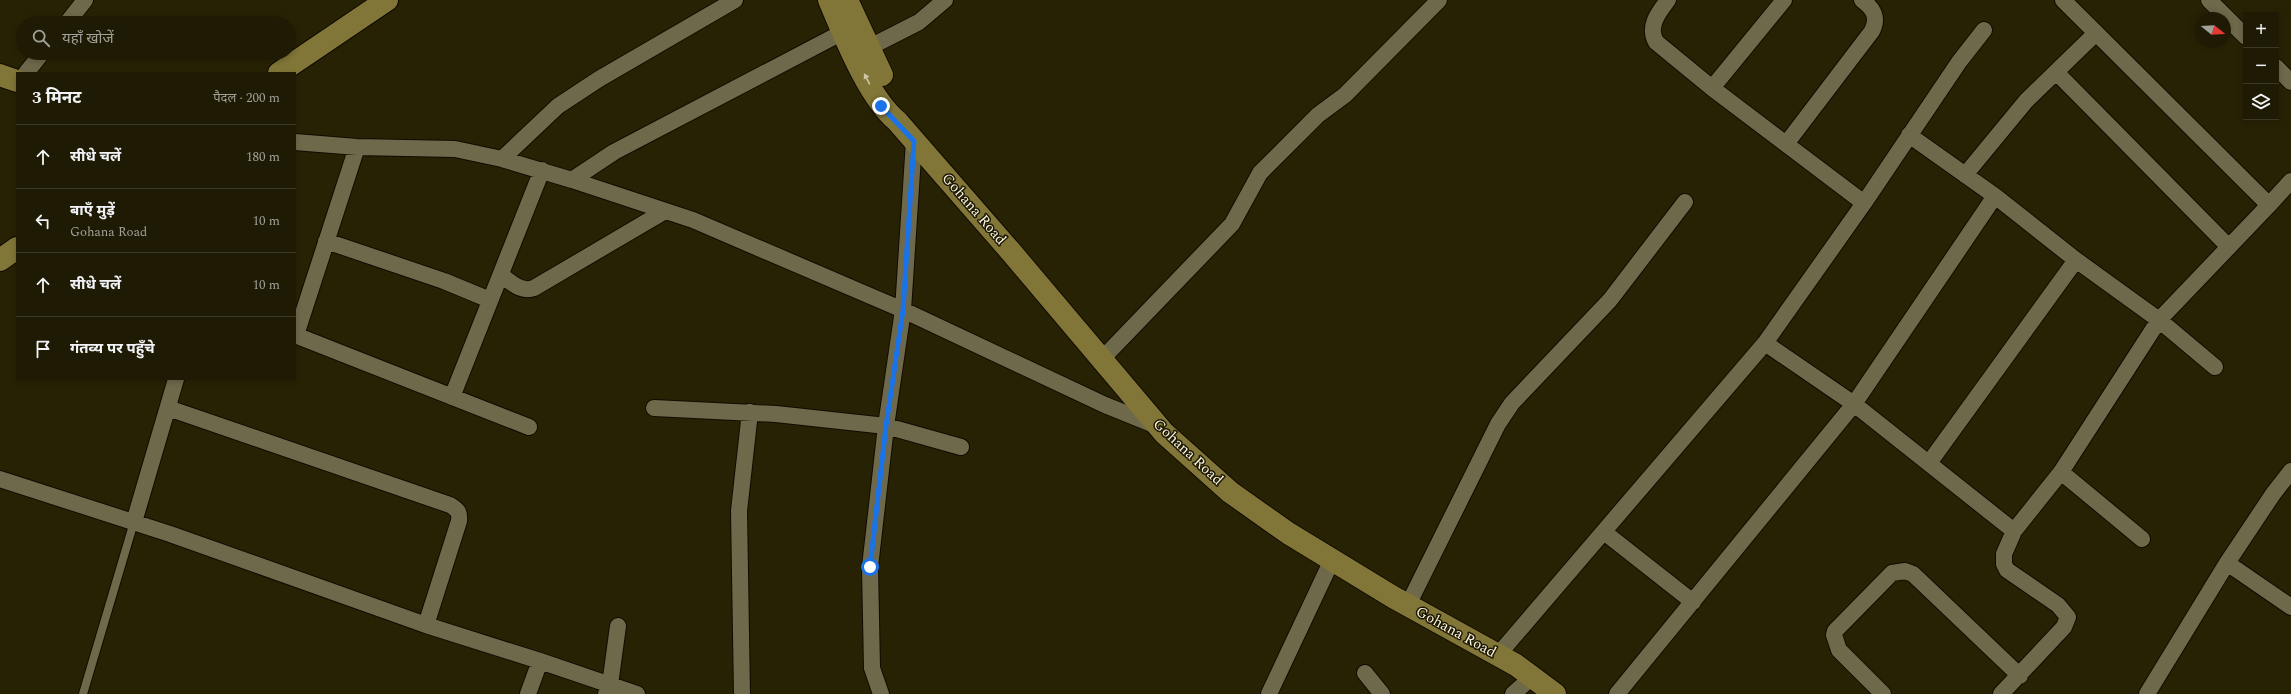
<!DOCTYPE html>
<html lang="hi">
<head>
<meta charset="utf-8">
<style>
  body { margin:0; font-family:Spectral,"Noto Sans Devanagari",serif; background:#26230e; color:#f1f3f6 }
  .controls { position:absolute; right:12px; top:12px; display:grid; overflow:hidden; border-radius:0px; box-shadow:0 2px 6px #0003 }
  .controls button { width:36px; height:36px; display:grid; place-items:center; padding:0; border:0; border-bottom:1px solid #3c3826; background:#1e1a04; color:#f1f3f6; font:20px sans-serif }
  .compass { position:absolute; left:2195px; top:12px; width:36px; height:36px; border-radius:50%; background:#1e1a04; box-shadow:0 2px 6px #0003; rotate:108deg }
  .stop { position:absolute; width:12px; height:12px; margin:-9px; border:3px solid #1a73e8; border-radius:50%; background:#fff }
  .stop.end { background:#1a73e8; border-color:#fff; box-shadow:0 1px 4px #0008 }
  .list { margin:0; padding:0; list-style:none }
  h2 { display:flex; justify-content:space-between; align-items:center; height:52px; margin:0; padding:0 16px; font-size:17px }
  h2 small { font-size:13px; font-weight:400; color:#a1a19a }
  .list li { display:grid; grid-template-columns:26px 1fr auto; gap:12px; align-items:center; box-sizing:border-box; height:64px; padding:0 16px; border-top:1px solid #3c3826 }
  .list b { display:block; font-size:15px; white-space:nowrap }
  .list p { margin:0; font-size:13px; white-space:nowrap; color:#a1a19a }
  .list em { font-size:13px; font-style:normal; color:#a1a19a }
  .icon { flex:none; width:22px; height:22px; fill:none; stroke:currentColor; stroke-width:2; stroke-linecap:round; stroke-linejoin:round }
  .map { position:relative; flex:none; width:2291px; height:694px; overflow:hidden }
  .search { position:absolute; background:#1e1a04; box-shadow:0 2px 6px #0003; left:16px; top:16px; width:280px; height:44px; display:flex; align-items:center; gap:10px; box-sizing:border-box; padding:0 14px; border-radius:22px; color:#a1a19a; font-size:15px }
  .panel { position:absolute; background:#1e1a04; box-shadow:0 2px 6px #0003; left:16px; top:72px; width:280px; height:308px; border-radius:0px }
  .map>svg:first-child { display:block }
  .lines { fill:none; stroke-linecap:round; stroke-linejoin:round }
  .lane-casing { stroke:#110b00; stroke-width:10 }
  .street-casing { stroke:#110b00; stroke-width:18 }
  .secondary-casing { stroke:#110b00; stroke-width:24 }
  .lane { stroke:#6f694b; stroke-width:8 }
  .street { stroke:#6f694b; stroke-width:16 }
  .secondary { stroke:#817637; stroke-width:22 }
  .oneway { fill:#cdc7a6 }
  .route { stroke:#1a73e8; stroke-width:5 }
  .labels { text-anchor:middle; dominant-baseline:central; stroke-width:3; stroke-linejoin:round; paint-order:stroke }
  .street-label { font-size:15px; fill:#f6f2e1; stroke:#1e1800 }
</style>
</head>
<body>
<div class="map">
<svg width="2291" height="694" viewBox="0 0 2291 694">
  <rect width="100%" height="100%" fill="#282205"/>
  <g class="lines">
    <defs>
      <path id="lane" d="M83 694 134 522"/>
      <path id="street" d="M1668 0C1659 12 1647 26 1656 42L1712 88 1864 203
        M2209 0 2246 37
        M67 23 85 0
        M868 48 919 22 945 0
        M2276 67 2291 82
        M2056 72 2229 247
        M26 73 42 53
        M1712 88 1784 0
        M1909 135 1995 196 2076 260 2159 320 2215 367
        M295 142 357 147 455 149 502 159 572 180 693 220 903 310 1105 405 1157 426
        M1786 144 1872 31C1879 17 1873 8 1862 0
        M502 159 558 106 599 79 735 0
        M1965 175 2026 101 2095 34
        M572 180 614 152 843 32
        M2269 205 2291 181
        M326 241 444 281 490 300
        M501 275C511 282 521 293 534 288L665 211
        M295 335 529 427
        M296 335 357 147
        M1765 343 1854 404 2014 531
        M1101 360 1232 224 1260 173 1318 115 1345 95 1439 0
        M452 397 542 170
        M168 408 450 505C458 510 460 512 459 521L426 625
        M654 408 776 414 886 426 961 447
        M1929 463 2076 260
        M2061 472 2142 539
        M0 479 170 534 426 625 540 661 637 694
        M134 522 176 379
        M1604 532 1693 602
        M2227 563 2291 607
        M1408 605 1498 424 1512 403 1610 300 1685 202
        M1498 655 1765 343 1864 203 1959 62 1984 30
        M1365 673 1382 694
        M528 694 540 661
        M606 694 610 685 618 626
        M742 694 739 511 750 412
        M881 694 872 668 870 567 886 426 903 310 914 141
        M1269 694 1332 560
        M1513 694 1532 677
        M1617 694 1854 404 1995 196
        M1883 694 1839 650 1834 635 1835 631 1892 573 1905 571 1913 574 2020 676
        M2001 694 2064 627 2068 617 2058 605 2007 570 2004 564V554L2014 531 2061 472 2159 320 2269 205 2063 0
        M2147 694 2227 563 2273 494 2291 471"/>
      <path id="secondary" d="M829 0C844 35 868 97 897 121L1012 253 1164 433 1230 492 1288 533 1393 597 1516 665 1555 694
        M847 0 882 75
        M279 73 387 0
        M0 75 17 81
        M0 260 17 248"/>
    </defs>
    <use href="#lane" class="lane-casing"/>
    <use href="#street" class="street-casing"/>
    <use href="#secondary" class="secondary-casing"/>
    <use href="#lane" class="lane"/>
    <use href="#street" class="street"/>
    <use href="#secondary" class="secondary"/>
  </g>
  <defs><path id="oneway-solid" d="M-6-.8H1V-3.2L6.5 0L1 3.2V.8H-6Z"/></defs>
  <use class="oneway" href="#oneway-solid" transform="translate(867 79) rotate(-118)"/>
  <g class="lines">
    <path class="route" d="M870 567 886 426 903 310 914 141 881 106"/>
  </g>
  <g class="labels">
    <g class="street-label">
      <text transform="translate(974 209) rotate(49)">Gohana Road</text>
      <text transform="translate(1188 452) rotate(43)">Gohana Road</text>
      <text transform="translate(1456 632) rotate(29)">Gohana Road</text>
    </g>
  </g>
</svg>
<div class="controls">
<button>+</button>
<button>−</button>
<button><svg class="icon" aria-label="layers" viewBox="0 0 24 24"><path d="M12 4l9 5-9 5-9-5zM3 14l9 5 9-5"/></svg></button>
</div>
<svg class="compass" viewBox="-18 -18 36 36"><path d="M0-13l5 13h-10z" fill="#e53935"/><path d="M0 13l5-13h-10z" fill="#a1a19a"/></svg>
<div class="stop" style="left:870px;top:567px"></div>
<div class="stop end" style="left:881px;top:106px"></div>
<div class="search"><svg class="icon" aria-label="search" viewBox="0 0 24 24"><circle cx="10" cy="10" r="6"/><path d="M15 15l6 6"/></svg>यहाँ खोजें</div>
<section class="panel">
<h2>3 मिनट<small>पैदल · 200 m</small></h2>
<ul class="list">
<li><svg class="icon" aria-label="ahead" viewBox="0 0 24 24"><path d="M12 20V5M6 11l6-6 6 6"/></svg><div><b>सीधे चलें</b></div><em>180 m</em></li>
<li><svg class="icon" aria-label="left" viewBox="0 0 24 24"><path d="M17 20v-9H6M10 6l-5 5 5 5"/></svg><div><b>बाएँ मुड़ें</b><p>Gohana Road</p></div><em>10 m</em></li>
<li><svg class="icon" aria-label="ahead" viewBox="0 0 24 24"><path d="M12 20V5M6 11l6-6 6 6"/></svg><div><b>सीधे चलें</b></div><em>10 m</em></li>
<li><svg class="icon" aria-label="arrive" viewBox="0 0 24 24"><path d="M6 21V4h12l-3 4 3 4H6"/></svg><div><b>गंतव्य पर पहुँचे</b></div></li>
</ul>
</section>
</div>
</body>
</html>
